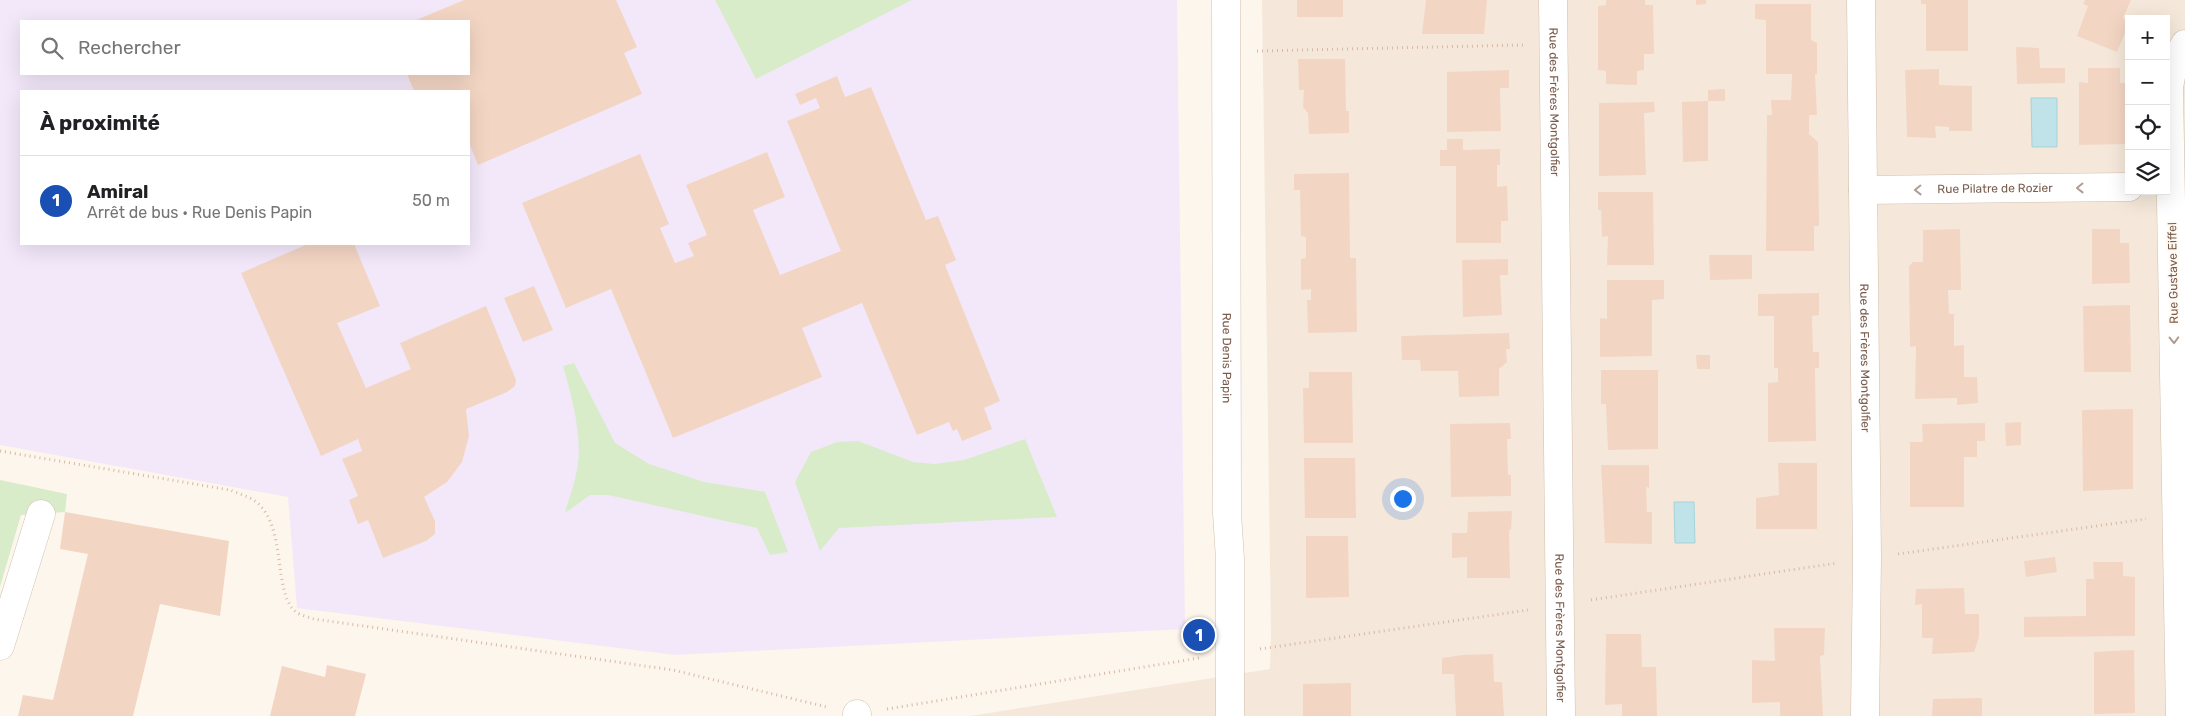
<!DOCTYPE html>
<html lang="fr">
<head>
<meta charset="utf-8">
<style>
  body { margin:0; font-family:Rubik,sans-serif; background:#f6f6f6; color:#202124 }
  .controls { position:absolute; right:15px; top:15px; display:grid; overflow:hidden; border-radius:0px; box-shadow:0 5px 20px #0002 }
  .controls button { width:45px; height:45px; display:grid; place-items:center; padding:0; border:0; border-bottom:1px solid #e0e0e0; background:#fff; color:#202124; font:25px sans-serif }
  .you { position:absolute; left:1402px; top:498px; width:18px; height:18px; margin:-12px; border:4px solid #fff; border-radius:50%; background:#1a73e8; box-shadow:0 0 0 8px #1a73e833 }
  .badge { display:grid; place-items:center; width:32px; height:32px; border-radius:50%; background:#7c3aed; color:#fff; font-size:16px; font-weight:700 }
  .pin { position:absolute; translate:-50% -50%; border:2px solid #fff; box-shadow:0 1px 5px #0006 }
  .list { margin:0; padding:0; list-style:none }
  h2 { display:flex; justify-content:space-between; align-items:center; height:65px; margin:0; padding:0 20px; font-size:21px }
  h2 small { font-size:16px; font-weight:400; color:#757577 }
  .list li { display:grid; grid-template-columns:32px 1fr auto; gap:15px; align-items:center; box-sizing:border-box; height:90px; padding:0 20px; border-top:1px solid #e0e0e0 }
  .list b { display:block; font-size:19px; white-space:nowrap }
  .list p { margin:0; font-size:16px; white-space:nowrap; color:#757577 }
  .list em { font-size:16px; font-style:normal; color:#757577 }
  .icon { flex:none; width:28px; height:28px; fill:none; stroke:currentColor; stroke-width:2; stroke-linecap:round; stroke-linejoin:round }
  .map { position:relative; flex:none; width:2185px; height:716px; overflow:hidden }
  .search { position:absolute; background:#fff; box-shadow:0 5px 20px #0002; left:20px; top:20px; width:450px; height:55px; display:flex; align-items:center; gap:12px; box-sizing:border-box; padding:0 18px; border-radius:0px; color:#757577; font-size:19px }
  .panel { position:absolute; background:#fff; box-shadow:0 5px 20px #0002; left:20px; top:90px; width:450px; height:155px; border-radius:0px }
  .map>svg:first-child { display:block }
  .residential { fill:#f5e8da; fill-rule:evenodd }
  .education { fill:#f3e8fa; fill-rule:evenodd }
  .green { fill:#d8ecc9 }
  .water { fill:#bfe3e8; stroke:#a5d3da }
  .building { fill:#f3d5c3 }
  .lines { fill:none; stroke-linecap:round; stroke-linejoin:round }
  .minor-casing { stroke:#d1beb0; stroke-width:29 }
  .path { stroke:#d9b8a5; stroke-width:3; stroke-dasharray:1 4; stroke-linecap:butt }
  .minor { stroke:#fff; stroke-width:28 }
  .oneway { stroke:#af9d94 }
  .labels { text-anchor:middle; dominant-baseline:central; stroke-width:4; stroke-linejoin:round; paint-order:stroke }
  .street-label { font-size:12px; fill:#7a5c4d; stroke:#fffaf3 }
</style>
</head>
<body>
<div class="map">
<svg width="2185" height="716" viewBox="0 0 2185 716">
  <rect width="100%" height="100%" fill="#fdf6ec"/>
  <path class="residential" d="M1262 0H2185V716H970L1270 669 1271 635ZM2129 19H2166V191H2129Z"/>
  <path class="education" d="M0 0H1177L1185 629 675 655 297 608 288 497 0 445ZM21 21H469V74H21ZM21 91H469V244H21Z"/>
  <path class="green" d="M715 0H912L756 79Z
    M574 363 615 443 649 464 704 482 765 492 788 552 770 555 757 528 608 495H590L568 511 565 512C570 496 576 480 578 463 582 434 571 394 563 366Z
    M1025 439 1057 517 839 528 820 551 795 482 811 452 837 442 858 441 913 462 935 464 964 460Z
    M0 480 67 494 65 512 21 515 0 587Z"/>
  <path class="water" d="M2031 98H2057V147H2032Z
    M1674 502H1694L1695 543H1675Z"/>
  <path class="building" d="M464 0H616L637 47 624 53 642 94 478 165 469 143V91H414L407 74H469V21H414Z
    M1297 0H1343V17H1297Z
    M1426 0H1487L1484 34H1422Z
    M1606 0H1645V5H1653L1654 54H1644V70L1637 71V85L1606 84V71L1598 70V6L1606 5Z
    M1696 0H1706V4L1696 5Z
    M1921 0H1968V51H1926V4H1921Z
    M2085 0H2131L2123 18 2129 21V23L2117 52 2077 36 2088 6 2083 4Z
    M1755 4H1811V40L1817 43V74H1815L1817 115H1809V134L1818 142 1819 226H1814V251H1766L1767 115H1772L1771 100H1791L1792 74H1766V20L1755 19Z
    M2016 47 2039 48 2040 68H2065V83L2017 84Z
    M1298 59H1345L1346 111H1349V133L1309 134 1308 113 1303 107 1304 90H1299Z
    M2088 68H2120V83H2127V144L2079 145V82L2088 83Z
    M1939 69V85L1972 86V131H1949V127L1935 126 1936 138 1907 137 1905 70Z
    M1509 70V88H1500L1501 131 1447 132V72Z
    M837 76 845 97 871 87 926 220 938 216 956 260 945 265 1000 401 984 408 992 429 962 441 957 429 953 431 949 422 917 435 862 303 802 328 822 377 673 438 611 289 566 308 522 203 640 154 669 224 660 228 675 263 694 256 688 243 707 235 686 185 767 152 785 197 753 210 780 275 841 251 787 121 820 108 816 98 800 105 795 94Z
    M1725 89V101H1708V90Z
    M1708 101V161L1683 162 1682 102Z
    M1654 102 1655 112 1644 113 1646 175 1599 176V103Z
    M1447 139H1463V150L1500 149V165H1497V187L1507 186 1508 221H1501V243H1456V166H1440V150H1447Z
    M1349 173 1350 258H1356L1357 332 1308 333 1307 300H1311V289L1301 290V259L1306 258V237L1301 236 1300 190H1294V174Z
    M1598 192H1653L1654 265H1607L1608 236 1602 237 1601 210H1598Z
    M1960 229 1961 290H1948L1949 314H1954V346L1964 345V377H1977L1978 403 1957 405V398L1915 399 1916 346 1910 347 1909 266 1913 262H1923V230Z
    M2092 229H2120V243H2129L2130 283 2092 284Z
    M308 244H354L380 306 337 323 366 388 411 369 400 343 486 306 516 380 515 386 507 392 466 409 469 436 462 462 447 482 424 497 435 521V534L426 541 383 558 368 520 358 524 349 500 358 496 342 459 362 451 358 439 321 456 241 273Z
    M1709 255H1752V279L1710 280Z
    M1508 259V275H1500L1502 315 1463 317 1462 260Z
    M1607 280H1664V299L1652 300V356L1600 357V318L1607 319Z
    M534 286 553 330 523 342 504 298Z
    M1819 293V315L1812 316 1813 352H1819V368H1815L1816 441 1768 442V383L1778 382V368H1774V316H1758V294Z
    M2130 305 2131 372H2084L2083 306Z
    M1509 333 1510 349H1506L1507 362 1499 369V396L1459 397 1458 371H1421L1420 360H1402L1401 336Z
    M1696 355H1710V369H1697Z
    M1601 370H1658V449L1608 450 1606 404H1601Z
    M1309 372H1352L1353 443H1304L1303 388H1309Z
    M2133 409V489L2083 491 2082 410Z
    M2021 422V445L2006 446 2005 423Z
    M1510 423 1511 439H1507L1508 475H1511V496L1451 497 1450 424Z
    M1985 423V441H1977V457H1964V507H1910V442H1923L1922 424Z
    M1304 458H1355L1356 518H1305Z
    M1778 463H1817V529H1756V498L1779 495Z
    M1601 465H1649V488L1646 487 1647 512H1652V544L1605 543Z
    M1512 511 1511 530 1509 529 1510 578H1467V557L1452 558V533H1467L1468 512Z
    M65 512 229 541 220 616 160 604 133 716H18L23 695 53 700 88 554 60 549Z
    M1306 536H1348L1349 597 1306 598Z
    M2055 557 2057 572 2026 577 2024 561Z
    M2093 562H2123V576L2135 577V636L2024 637V617L2086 616V579H2094Z
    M1964 588 1965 614H1979V637L1974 652 1932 654 1933 638H1922V604L1915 605 1916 589Z
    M1774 628H1825L1824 655 1820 656 1823 716H1780V702L1752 703V660L1775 661Z
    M1606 634H1641L1642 667H1656L1657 716H1622V704L1605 705Z
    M2134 650 2135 713 2094 714V652Z
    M1493 654 1494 682H1502L1504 716H1456L1454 674H1442V658L1462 655Z
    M327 665 366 674 355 716H270L282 666 325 677Z
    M1351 683V716H1303V684Z
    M1982 698V716H1932L1933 699Z"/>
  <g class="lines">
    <defs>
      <g id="minor">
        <path id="s1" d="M1226 0 1227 513 1230 559V716"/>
        <path id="s2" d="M1553 0 1561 716"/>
        <path id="s3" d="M1861 0 1867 558 1865 716"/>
        <path id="s4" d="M1863 190 2129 187"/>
        <path d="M0 646 41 514"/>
        <path d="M857 714V716"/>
        <path d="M2180 716 2169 87 2173 66 2185 44"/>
      </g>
    </defs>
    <use href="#minor" class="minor-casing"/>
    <path class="path" d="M1257 51 1523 45
      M0 451 230 490C237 493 248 496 255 501 288 526 272 593 296 612 300 615 308 617 314 619L673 670 827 707
      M1898 554 2146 519
      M1591 600 1837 563
      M1260 649 1528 610
      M887 709 1199 658"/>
    <use href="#minor" class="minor"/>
  </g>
  <defs><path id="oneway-chevron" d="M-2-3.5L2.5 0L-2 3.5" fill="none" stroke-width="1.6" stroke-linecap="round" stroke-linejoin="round" transform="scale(1.25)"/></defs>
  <g class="oneway">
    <use href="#oneway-chevron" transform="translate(2080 188) rotate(179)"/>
    <use href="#oneway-chevron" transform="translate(1918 190) rotate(179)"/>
    <use href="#oneway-chevron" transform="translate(2174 340) rotate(89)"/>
  </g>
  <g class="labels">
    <g class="street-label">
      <text stroke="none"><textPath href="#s2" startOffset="102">Rue des Frères Montgolfier</textPath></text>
      <text stroke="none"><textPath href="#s4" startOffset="132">Rue Pilatre de Rozier</textPath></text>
      <text transform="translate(2173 273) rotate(-91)">Rue Gustave Eiffel</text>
      <text stroke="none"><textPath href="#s1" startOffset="358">Rue Denis Papin</textPath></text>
      <text stroke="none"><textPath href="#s3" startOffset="358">Rue des Frères Montgolfier</textPath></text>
      <text stroke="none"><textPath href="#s2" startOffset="628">Rue des Frères Montgolfier</textPath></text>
    </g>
  </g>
</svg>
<div class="controls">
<button>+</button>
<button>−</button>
<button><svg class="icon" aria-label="locate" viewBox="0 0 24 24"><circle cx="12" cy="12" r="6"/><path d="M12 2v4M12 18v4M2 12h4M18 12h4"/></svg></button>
<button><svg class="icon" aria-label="layers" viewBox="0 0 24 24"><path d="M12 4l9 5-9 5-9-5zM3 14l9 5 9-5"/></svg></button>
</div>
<div class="you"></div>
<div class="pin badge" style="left:1199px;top:635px;background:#1a4fb4">1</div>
<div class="search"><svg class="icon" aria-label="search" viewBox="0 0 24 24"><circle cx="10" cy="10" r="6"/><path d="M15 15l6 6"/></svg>Rechercher</div>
<section class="panel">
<h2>À proximité<small></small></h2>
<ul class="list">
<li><span class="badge" style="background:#1a4fb4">1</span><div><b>Amiral</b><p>Arrêt de bus · Rue Denis Papin</p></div><em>50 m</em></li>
</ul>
</section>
</div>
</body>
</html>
